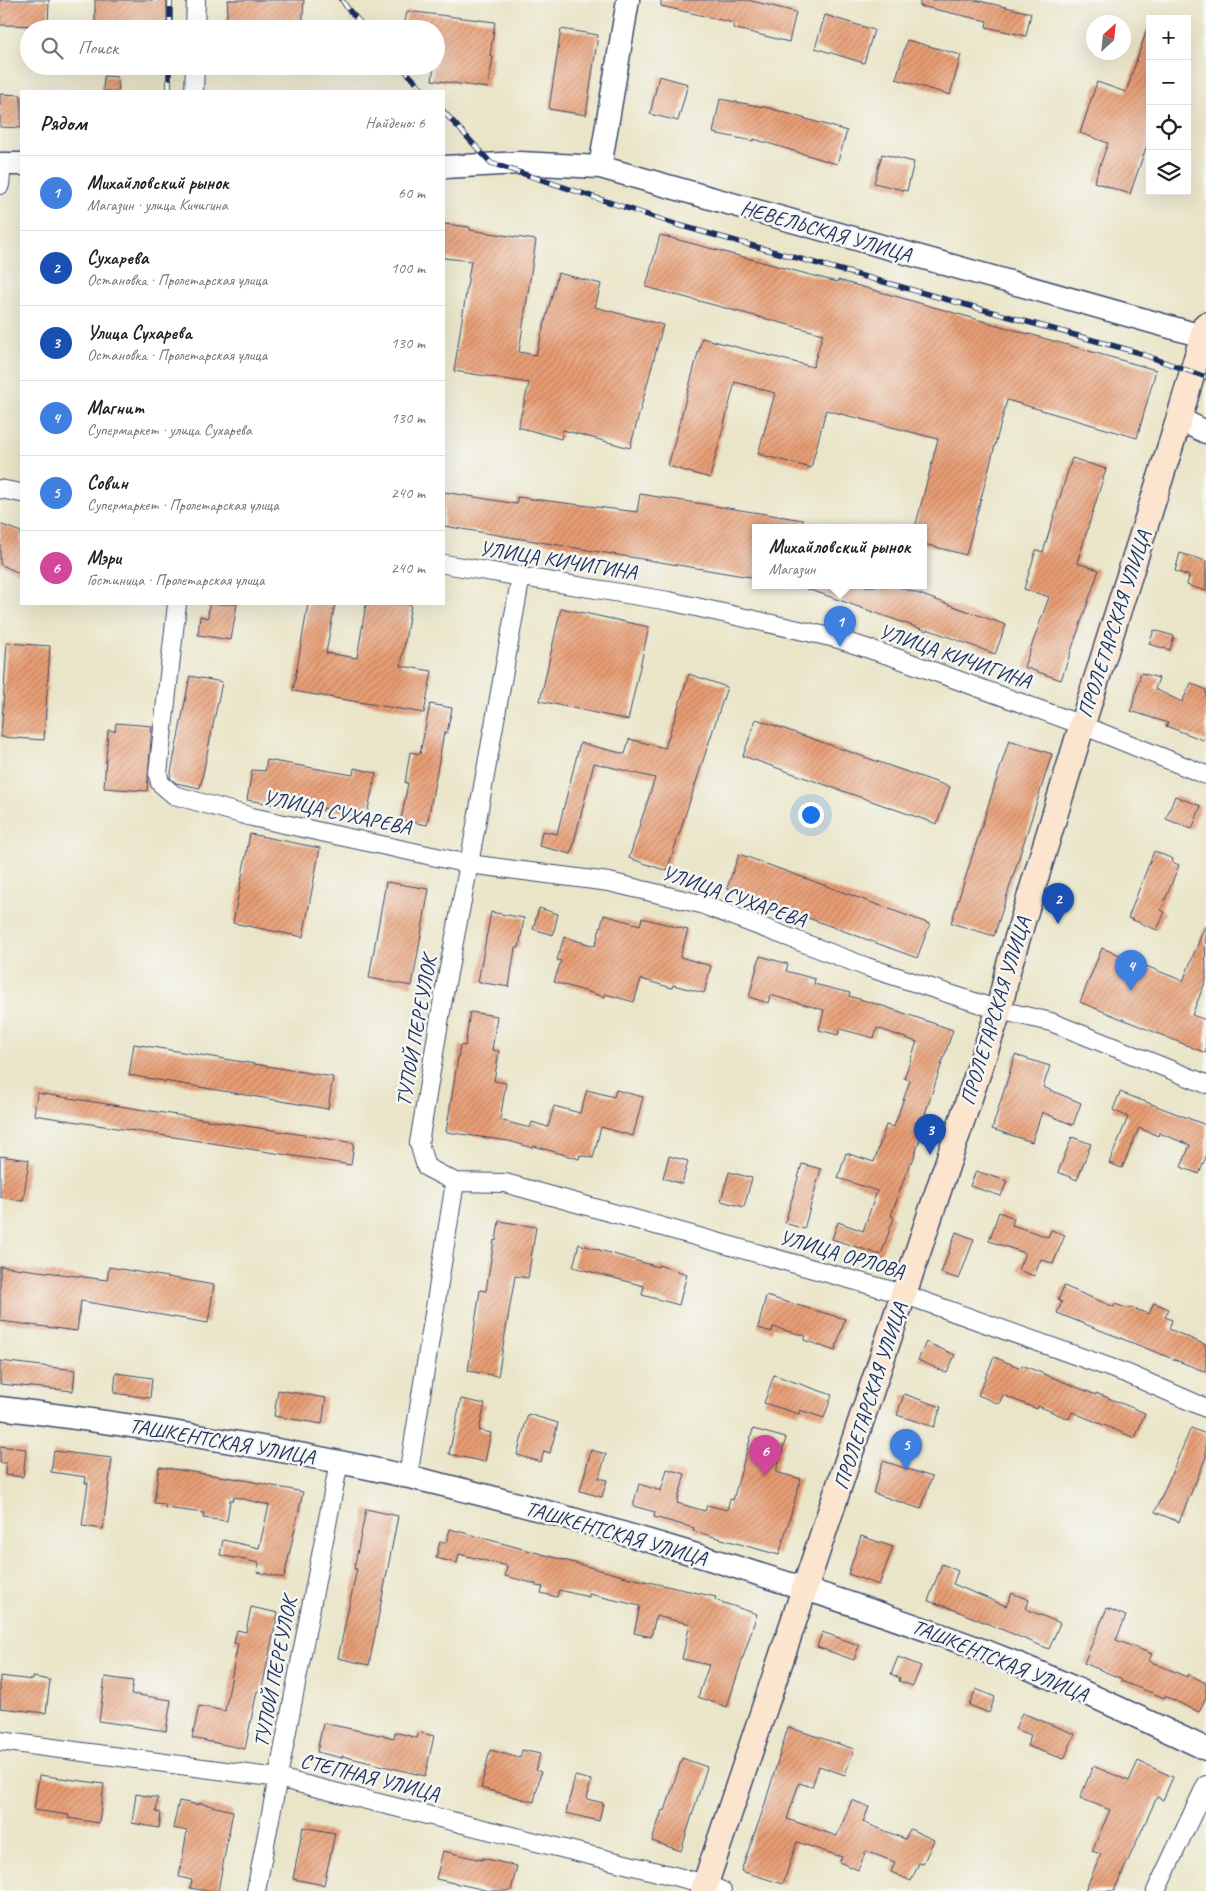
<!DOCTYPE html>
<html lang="ru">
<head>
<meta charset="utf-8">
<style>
  body { margin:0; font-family:Caveat,sans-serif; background:#f2f2f2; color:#222 }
  .controls { position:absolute; right:15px; top:15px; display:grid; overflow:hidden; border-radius:0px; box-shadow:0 5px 20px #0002 }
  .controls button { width:45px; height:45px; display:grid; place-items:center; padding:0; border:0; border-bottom:1px solid #e0e0e0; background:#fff; color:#222; font:25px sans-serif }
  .compass { position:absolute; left:1086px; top:15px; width:45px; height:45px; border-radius:50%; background:#fff; box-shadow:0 5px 20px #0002; rotate:27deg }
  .you { position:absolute; left:810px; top:814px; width:18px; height:18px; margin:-12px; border:4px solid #fff; border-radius:50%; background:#1a73e8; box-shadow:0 0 0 8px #1a73e833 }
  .badge { display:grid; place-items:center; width:32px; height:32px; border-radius:50%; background:#d1495b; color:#fff; font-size:16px; font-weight:700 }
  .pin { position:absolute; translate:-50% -41px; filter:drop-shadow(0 1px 2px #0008) }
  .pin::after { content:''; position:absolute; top:26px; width:18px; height:15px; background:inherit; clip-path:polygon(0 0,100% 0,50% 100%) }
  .popup { position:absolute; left:752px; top:524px; width:175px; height:65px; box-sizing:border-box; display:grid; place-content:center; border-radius:0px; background:#fff; filter:drop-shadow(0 1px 4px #0005); font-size:16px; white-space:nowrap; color:#767676 }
  .popup b { font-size:19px; color:#222 }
  .popup::after { content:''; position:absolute; left:50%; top:100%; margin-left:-10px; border:10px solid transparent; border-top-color:#fff }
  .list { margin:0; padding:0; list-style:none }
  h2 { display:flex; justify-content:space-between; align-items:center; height:65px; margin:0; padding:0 20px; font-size:21px }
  h2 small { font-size:16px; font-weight:400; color:#767676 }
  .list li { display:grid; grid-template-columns:32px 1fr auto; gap:15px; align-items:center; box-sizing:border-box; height:75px; padding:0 20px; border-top:1px solid #e0e0e0 }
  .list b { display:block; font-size:19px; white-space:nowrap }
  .list p { margin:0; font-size:16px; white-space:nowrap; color:#767676 }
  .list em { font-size:16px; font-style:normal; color:#767676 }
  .icon { flex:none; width:28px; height:28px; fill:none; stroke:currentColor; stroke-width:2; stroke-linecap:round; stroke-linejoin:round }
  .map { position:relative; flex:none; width:1206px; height:1891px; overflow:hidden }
  .search { position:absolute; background:#fff; box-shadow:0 5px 20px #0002; left:20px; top:20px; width:425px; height:55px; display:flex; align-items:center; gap:12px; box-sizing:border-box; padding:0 18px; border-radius:28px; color:#767676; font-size:19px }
  .panel { position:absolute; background:#fff; box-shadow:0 5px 20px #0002; left:20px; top:90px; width:425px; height:515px; border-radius:0px }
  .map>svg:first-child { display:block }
  .building { fill:url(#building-hatch) }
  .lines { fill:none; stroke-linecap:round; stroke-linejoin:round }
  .minor-casing { stroke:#3a4a6e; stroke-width:20 }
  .tertiary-casing { stroke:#3a4a6e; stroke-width:25 }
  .secondary-casing { stroke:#3a4a6e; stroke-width:28 }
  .minor { stroke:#fff; stroke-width:18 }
  .tertiary { stroke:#fff; stroke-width:22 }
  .secondary { stroke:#fbe5cf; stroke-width:25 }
  .rail-casing { stroke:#1b2f5e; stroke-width:5.5 }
  .rail { stroke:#f6f6f2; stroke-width:4; stroke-dasharray:11; stroke-linecap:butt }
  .labels { text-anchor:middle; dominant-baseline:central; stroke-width:5; stroke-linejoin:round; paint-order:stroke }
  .street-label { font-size:21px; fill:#1b2f5e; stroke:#f6f6f2 }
</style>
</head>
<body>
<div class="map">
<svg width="1206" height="1891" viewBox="0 0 1206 1891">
  <defs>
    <pattern id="building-hatch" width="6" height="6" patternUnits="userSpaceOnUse" patternTransform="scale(1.25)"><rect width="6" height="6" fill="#e89d73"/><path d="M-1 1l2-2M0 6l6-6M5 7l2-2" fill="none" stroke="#bb8062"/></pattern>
  </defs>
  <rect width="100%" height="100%" fill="#f6f6f2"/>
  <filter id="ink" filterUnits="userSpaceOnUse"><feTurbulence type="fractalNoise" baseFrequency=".02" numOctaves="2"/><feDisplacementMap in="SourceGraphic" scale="10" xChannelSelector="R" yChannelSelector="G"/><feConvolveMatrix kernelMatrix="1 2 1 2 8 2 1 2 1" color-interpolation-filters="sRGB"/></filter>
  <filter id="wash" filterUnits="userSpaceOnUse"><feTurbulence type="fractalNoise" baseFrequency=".0096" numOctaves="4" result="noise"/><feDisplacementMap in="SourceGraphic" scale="20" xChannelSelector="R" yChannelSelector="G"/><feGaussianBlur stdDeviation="1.12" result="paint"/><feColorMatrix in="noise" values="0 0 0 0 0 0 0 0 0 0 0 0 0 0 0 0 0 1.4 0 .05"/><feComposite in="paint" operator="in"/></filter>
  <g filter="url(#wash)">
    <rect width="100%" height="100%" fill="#eae5c8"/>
    <g id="blocks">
      <path class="building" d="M0 0H49L48 26 0 25Z
        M95 0H167V29H95Z
        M228 0H304L302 29 226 27Z
        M661 0H748L796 12 789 42 733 28 734 23 661 6Z
        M920 0H975L1031 13 1026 36 986 27 987 21 920 6Z
        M407 11 495 22 490 56 493 57 488 88 432 80 434 66H436V29H404Z
        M825 15 874 30 864 63 815 48Z
        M561 29 598 35 586 115 549 109Z
        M1147 29H1150V136L1130 194 1094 182 1108 143 1080 133 1097 82 1126 92Z
        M907 40 961 55 950 95 896 79Z
        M104 76 117 77 119 91H103Z
        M659 76 688 84 678 121 650 114Z
        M0 94 21 95V128L0 127Z
        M720 99 769 108 847 131 837 164 754 139 753 141 713 133Z
        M882 154 914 162 907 191 874 183Z
        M444 224 470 227V230L536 240 519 352 536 355 558 273 601 284 595 307 663 325 630 448 563 430 561 439 518 427 529 383 454 371 471 261 444 258Z
        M660 235 837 282 838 280 1156 370 1137 438 1007 400 966 555 924 544V528H915L938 439 826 410 811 468 758 454 775 393 735 382 710 478 668 466 702 338 813 367 823 334 646 287Z
        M1072 458 1106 469 1077 563 1099 570 1061 680 1024 667 1049 597 1024 589 1036 550 1043 552Z
        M444 492 517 504V497L637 512 640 494 803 520 802 528H756V578L444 526Z
        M0 524 21 532V574L0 564Z
        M1180 553 1206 561V591L1187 585 1189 576 1175 571Z
        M805 586H897L1006 625 995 654 927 629V631L805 588Z
        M209 604H237L231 640 198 635 200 616 208 618Z
        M308 604H335L326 653 357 658 366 604H411L401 666 432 671 424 713 293 691Z
        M561 608 649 627 628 720 540 701Z
        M1154 630 1174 636 1170 650 1149 644Z
        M7 643 50 646 44 740 1 737Z
        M1141 673 1159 678 1155 689 1182 702 1191 683 1206 690V741L1166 726 1168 723 1131 711Z
        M689 674 727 687 667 871 629 858 655 778 594 763 571 854 539 846 542 831 557 834 580 743 625 754 629 739 665 748Z
        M190 676 222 682 200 788 176 783 170 778Z
        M430 704 452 708 447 733H444L427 825 401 820 408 783H405L410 752 420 754Z
        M756 719 950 787 937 824 743 756Z
        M116 723 152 726 147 791 104 788 108 730 115 731Z
        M1009 740 1052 754 994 936 951 923Z
        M267 760 353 775 354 768 376 773 366 818 323 808V811L284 804V806L247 800 252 770 265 771Z
        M1175 796 1201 806 1192 829 1166 819Z
        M250 834 320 848 303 937 233 923Z
        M1154 851 1173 859 1172 862 1179 865 1161 910 1165 912 1157 930 1128 918Z
        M739 854 930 924 917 958 727 888Z
        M386 882 429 889 412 986 369 978Z
        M539 908 558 914 553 935 533 929Z
        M491 912 524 918 519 948H515L509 987 478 982Z
        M604 915 640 925 642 918 688 930 680 957 711 966 704 993 673 985 672 988 641 979 634 1002 605 994V997L554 982 561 961 557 960 564 937 595 946Z
        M1205 926 1206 980 1192 1015 1206 1020V1053L1080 1002 1102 948 1183 981Z
        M760 956 788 964 786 971 815 979 814 984 850 993 849 996 883 1006 953 1030 925 1114 928 1115 912 1163 910 1162 891 1216 894 1217 881 1255 832 1239 838 1222 863 1231 877 1191 838 1178 846 1153 874 1162 886 1125 894 1127 910 1080 904 1078 917 1042 877 1028 874 1038 840 1029 838 1035 819 1030 824 1010 770 995 768 1003 749 997Z
        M470 1012 497 1016 492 1050 499 1051 494 1081 506 1083 500 1120 530 1128 532 1122 548 1127 554 1106 580 1113 587 1090 614 1097 616 1090 643 1097 633 1136 601 1127 593 1158 580 1155 579 1159 534 1146 533 1148 509 1141 446 1132 460 1045 465 1046Z
        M134 1044 333 1077 328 1109 129 1075Z
        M1015 1055 1050 1066 1043 1087 1081 1103 1073 1125 1042 1112 1032 1142 992 1129Z
        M1120 1092 1206 1125V1157L1199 1174 1181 1167 1190 1145 1159 1133 1158 1136 1139 1128 1122 1168 1109 1163 1128 1117 1113 1110Z
        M37 1093 354 1143 351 1165 34 1115Z
        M1072 1137 1091 1144 1077 1180 1058 1172Z
        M0 1156 29 1160 23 1201 0 1197Z
        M669 1156 688 1161 682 1184 663 1178Z
        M802 1164 821 1169 804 1229 785 1223Z
        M976 1171 1007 1181 1001 1196 970 1186Z
        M729 1172 752 1178 744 1207 721 1201Z
        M999 1212 1014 1218 1012 1225 1048 1237 1051 1230 1065 1235 1053 1264 1041 1259 1034 1276 1018 1270 1025 1253 989 1241Z
        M499 1221 536 1227 528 1278 515 1276 498 1376 468 1371 480 1290 486 1291 494 1240 496 1241Z
        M956 1232 974 1239 959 1279 941 1273Z
        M579 1244 658 1267V1265L687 1274 679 1305 642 1295 644 1286 573 1267Z
        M0 1266 107 1280 109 1267 214 1285 208 1323 81 1301 77 1331 0 1321Z
        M1064 1286 1114 1307 1115 1304 1129 1309 1130 1307 1149 1314 1154 1303 1169 1309 1165 1317 1172 1320 1169 1329 1206 1345V1372L1057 1313 1062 1302 1058 1300Z
        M766 1296 845 1319 835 1351 804 1340 806 1336 773 1327 772 1332 758 1328Z
        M926 1342 955 1355 947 1373 918 1360Z
        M994 1357 1021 1368 1022 1365 1096 1395V1393L1145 1413 1135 1438 1072 1412 1069 1419 1038 1406 1037 1409 1003 1395 999 1404 978 1395Z
        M0 1361 75 1370 73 1391 0 1384Z
        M116 1373 152 1378 150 1398 114 1393Z
        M774 1375 832 1395 824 1418 800 1410 799 1414 764 1403Z
        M278 1390 326 1398 322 1424 274 1416Z
        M904 1394 941 1407 934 1427 897 1415Z
        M461 1399 485 1404 479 1430 491 1433 485 1462 449 1454Z
        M528 1414 558 1423 550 1453 544 1451 541 1462 517 1455Z
        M1191 1428 1206 1434V1457L1179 1522 1155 1512Z
        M753 1429 786 1438 776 1472 801 1479 779 1555 693 1531 694 1528 654 1517 655 1512 633 1506 639 1484 661 1491 667 1469 685 1474 677 1503 705 1511 707 1505 727 1510 730 1499 733 1500Z
        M0 1446 26 1449 23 1477 5 1475 6 1463H0Z
        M591 1450 606 1454 599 1478 607 1480 602 1497 580 1491Z
        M54 1451 112 1458 103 1529 82 1526 88 1483H85L86 1477 51 1472Z
        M883 1461 932 1477 921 1509 873 1493Z
        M159 1467 239 1479 303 1492 284 1578 257 1572 259 1563 220 1555 223 1540 259 1548 269 1505 234 1497 233 1500H230L227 1521 203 1518 204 1513 165 1508V1504L154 1503Z
        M366 1509 398 1516 369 1665 338 1658 357 1569H354Z
        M450 1529 626 1577 716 1597 715 1600 757 1614 727 1707 698 1697 709 1665 682 1659 690 1624 656 1616 651 1637 634 1633 640 1606 589 1594V1597L559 1590 557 1597 541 1593 543 1587 536 1586V1584L505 1576 507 1566 459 1554 457 1563 436 1558 440 1542 446 1543Z
        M861 1536 893 1547 879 1585 848 1574Z
        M942 1564 958 1571 953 1584 1006 1606 1012 1593 1029 1600 1026 1609 1060 1623 1049 1649 945 1606 928 1601Z
        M251 1607 278 1613 261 1692 257 1691 245 1749 192 1738 199 1706 225 1711 238 1644 234 1643 237 1630 246 1632Z
        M1107 1608 1126 1616 1116 1640 1152 1654 1149 1661 1187 1677 1188 1674 1206 1683V1697L1199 1712 1165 1696V1698L1121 1681 1122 1679 1084 1663Z
        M822 1632 859 1645 854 1660 817 1647Z
        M898 1657 921 1666 913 1686 899 1681 900 1678 891 1674Z
        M0 1676 33 1680V1677L50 1680 46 1713 0 1708Z
        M105 1677 133 1681 131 1694 171 1700 166 1731 99 1721Z
        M976 1689 995 1697 989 1713 969 1705Z
        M1022 1713 1075 1734 1064 1759 1027 1746 1031 1735 1015 1729Z
        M323 1723 394 1738 395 1732 417 1738 418 1732 434 1736 425 1776 342 1756V1758L317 1752Z
        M788 1727 854 1749 845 1775 819 1766 812 1787 799 1783 787 1819 837 1836 852 1800 869 1807 863 1822 905 1839 910 1829 934 1840 923 1864 919 1863 911 1881 891 1872 895 1862 866 1851 858 1870 839 1862 842 1857 797 1842 783 1884 741 1871 763 1810Z
        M490 1750 520 1758 522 1750 540 1754 536 1770 541 1772 534 1802 481 1788Z
        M682 1758 707 1767 681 1851 652 1841 662 1810 665 1811Z
        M1138 1761 1173 1777 1163 1800 1157 1797 1114 1891H1085L1101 1854 1092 1851 1110 1810 1080 1798 1093 1766 1129 1781Z
        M39 1775 104 1784 99 1823 68 1818 69 1815 34 1810Z
        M575 1776 591 1780 587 1799 603 1803 599 1821 566 1813Z
        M136 1794 158 1798 156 1812 161 1813 159 1828 132 1823Z
        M179 1801 199 1805V1803L233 1811 218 1891H207L190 1888 192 1880 179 1877 187 1831 173 1828Z
        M303 1827 335 1833 324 1885 293 1879Z
        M443 1851 482 1860V1858L517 1866 511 1891H490L436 1879Z"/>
    </g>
  </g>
  <g filter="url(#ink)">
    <use href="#blocks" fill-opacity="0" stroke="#3a4a6e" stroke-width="1"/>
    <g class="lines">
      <defs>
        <path id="minor" d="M195 29 196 0
          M194 91 195 66
          M0 185 2 164
          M0 489 21 493
          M444 564 669 601 835 638 894 657 1082 725 1206 775
          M177 604 158 773 160 783 174 795 252 817 469 864 609 882 701 904 867 967 999 1010 1051 1022 1206 1084
          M455 1182 505 1183 903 1294 1128 1374 1206 1408
          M408 1477 455 1182 426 1167 419 1143 443 999 469 864 521 576
          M0 1741 278 1778 706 1884 722 1891
          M256 1891 339 1462
          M1156 1891 1206 1785"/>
        <path id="tertiary" d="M0 164H21
          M444 167 519 163 600 167 1202 336
          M600 167 628 0
          M1179 419 1206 432
          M0 1408C136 1425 272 1446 405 1476 498 1497 589 1523 680 1550 793 1584 906 1620 1016 1663 1080 1689 1143 1719 1206 1749"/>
        <path id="secondary" d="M703 1891 999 1010 1008 969 1082 725 1179 419 1206 325"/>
      </defs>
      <use href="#minor" class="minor-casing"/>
      <use href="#tertiary" class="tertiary-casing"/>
      <use href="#secondary" class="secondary-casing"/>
      <use href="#minor" class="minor"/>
      <use href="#tertiary" class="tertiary"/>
      <use href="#secondary" class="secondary"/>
      <defs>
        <path id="rail" d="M342 0 348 9 366 29
          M170 29V0
          M401 66 424 91
          M169 91V66
          M444 112 491 163 678 225 1136 352 1206 377"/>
      </defs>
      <use href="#rail" class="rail-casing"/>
      <use href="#rail" class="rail"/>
    </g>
  </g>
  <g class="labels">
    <g class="street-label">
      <text transform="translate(826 231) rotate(16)">НЕВЕЛЬСКАЯ УЛИЦА</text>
      <text transform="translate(558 560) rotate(9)">УЛИЦА КИЧИГИНА</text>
      <text transform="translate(1114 624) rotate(-72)">ПРОЛЕТАРСКАЯ УЛИЦА</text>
      <text transform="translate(955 656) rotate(19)">УЛИЦА КИЧИГИНА</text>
      <text transform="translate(337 812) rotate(12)">УЛИЦА СУХАРЕВА</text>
      <text transform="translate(734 896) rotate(19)">УЛИЦА СУХАРЕВА</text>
      <text transform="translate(995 1011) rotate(-73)">ПРОЛЕТАРСКАЯ УЛИЦА</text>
      <text transform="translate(416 1031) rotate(-80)">ТУПОЙ ПЕРЕУЛОК</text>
      <text transform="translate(842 1254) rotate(16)">УЛИЦА ОРЛОВА</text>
      <text transform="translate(870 1396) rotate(-72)">ПРОЛЕТАРСКАЯ УЛИЦА</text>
      <text transform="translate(222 1441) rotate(10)">ТАШКЕНТСКАЯ УЛИЦА</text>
      <text transform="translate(616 1533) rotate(16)">ТАШКЕНТСКАЯ УЛИЦА</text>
      <text transform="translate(1000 1660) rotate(22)">ТАШКЕНТСКАЯ УЛИЦА</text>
      <text transform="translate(275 1672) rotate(-79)">ТУПОЙ ПЕРЕУЛОК</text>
      <text transform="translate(370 1777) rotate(14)">СТЕПНАЯ УЛИЦА</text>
    </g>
  </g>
</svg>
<div class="controls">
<button>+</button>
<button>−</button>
<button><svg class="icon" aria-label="locate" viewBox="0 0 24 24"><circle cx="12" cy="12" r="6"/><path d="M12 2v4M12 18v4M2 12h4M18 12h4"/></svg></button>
<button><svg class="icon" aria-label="layers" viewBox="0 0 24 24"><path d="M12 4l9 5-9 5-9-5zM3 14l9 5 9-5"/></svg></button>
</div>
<svg class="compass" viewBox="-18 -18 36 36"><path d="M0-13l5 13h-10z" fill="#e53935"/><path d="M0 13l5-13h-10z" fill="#767676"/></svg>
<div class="you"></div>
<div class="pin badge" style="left:840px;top:647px;background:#3f7fe0">1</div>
<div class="popup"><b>Михайловский рынок</b>Магазин</div>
<div class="pin badge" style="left:1058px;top:924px;background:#1a4fb4">2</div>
<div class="pin badge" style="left:930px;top:1155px;background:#1a4fb4">3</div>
<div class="pin badge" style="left:1131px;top:991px;background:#3f7fe0">4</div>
<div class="pin badge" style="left:906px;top:1470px;background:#3f7fe0">5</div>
<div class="pin badge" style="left:765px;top:1476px;background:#d1479c">6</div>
<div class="search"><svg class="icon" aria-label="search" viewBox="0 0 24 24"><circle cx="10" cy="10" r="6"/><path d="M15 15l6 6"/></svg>Поиск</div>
<section class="panel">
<h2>Рядом<small>Найдено: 6</small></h2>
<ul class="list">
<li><span class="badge" style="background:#3f7fe0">1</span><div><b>Михайловский рынок</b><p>Магазин · улица Кичигина</p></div><em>60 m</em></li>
<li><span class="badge" style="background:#1a4fb4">2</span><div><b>Сухарева</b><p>Остановка · Пролетарская улица</p></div><em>100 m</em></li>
<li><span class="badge" style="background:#1a4fb4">3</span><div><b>Улица Сухарева</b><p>Остановка · Пролетарская улица</p></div><em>130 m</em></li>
<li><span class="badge" style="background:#3f7fe0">4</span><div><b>Магнит</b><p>Супермаркет · улица Сухарева</p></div><em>130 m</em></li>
<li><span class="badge" style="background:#3f7fe0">5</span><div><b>Совин</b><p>Супермаркет · Пролетарская улица</p></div><em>240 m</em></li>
<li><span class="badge" style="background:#d1479c">6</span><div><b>Мэри</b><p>Гостиница · Пролетарская улица</p></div><em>240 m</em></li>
</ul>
</section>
</div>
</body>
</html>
